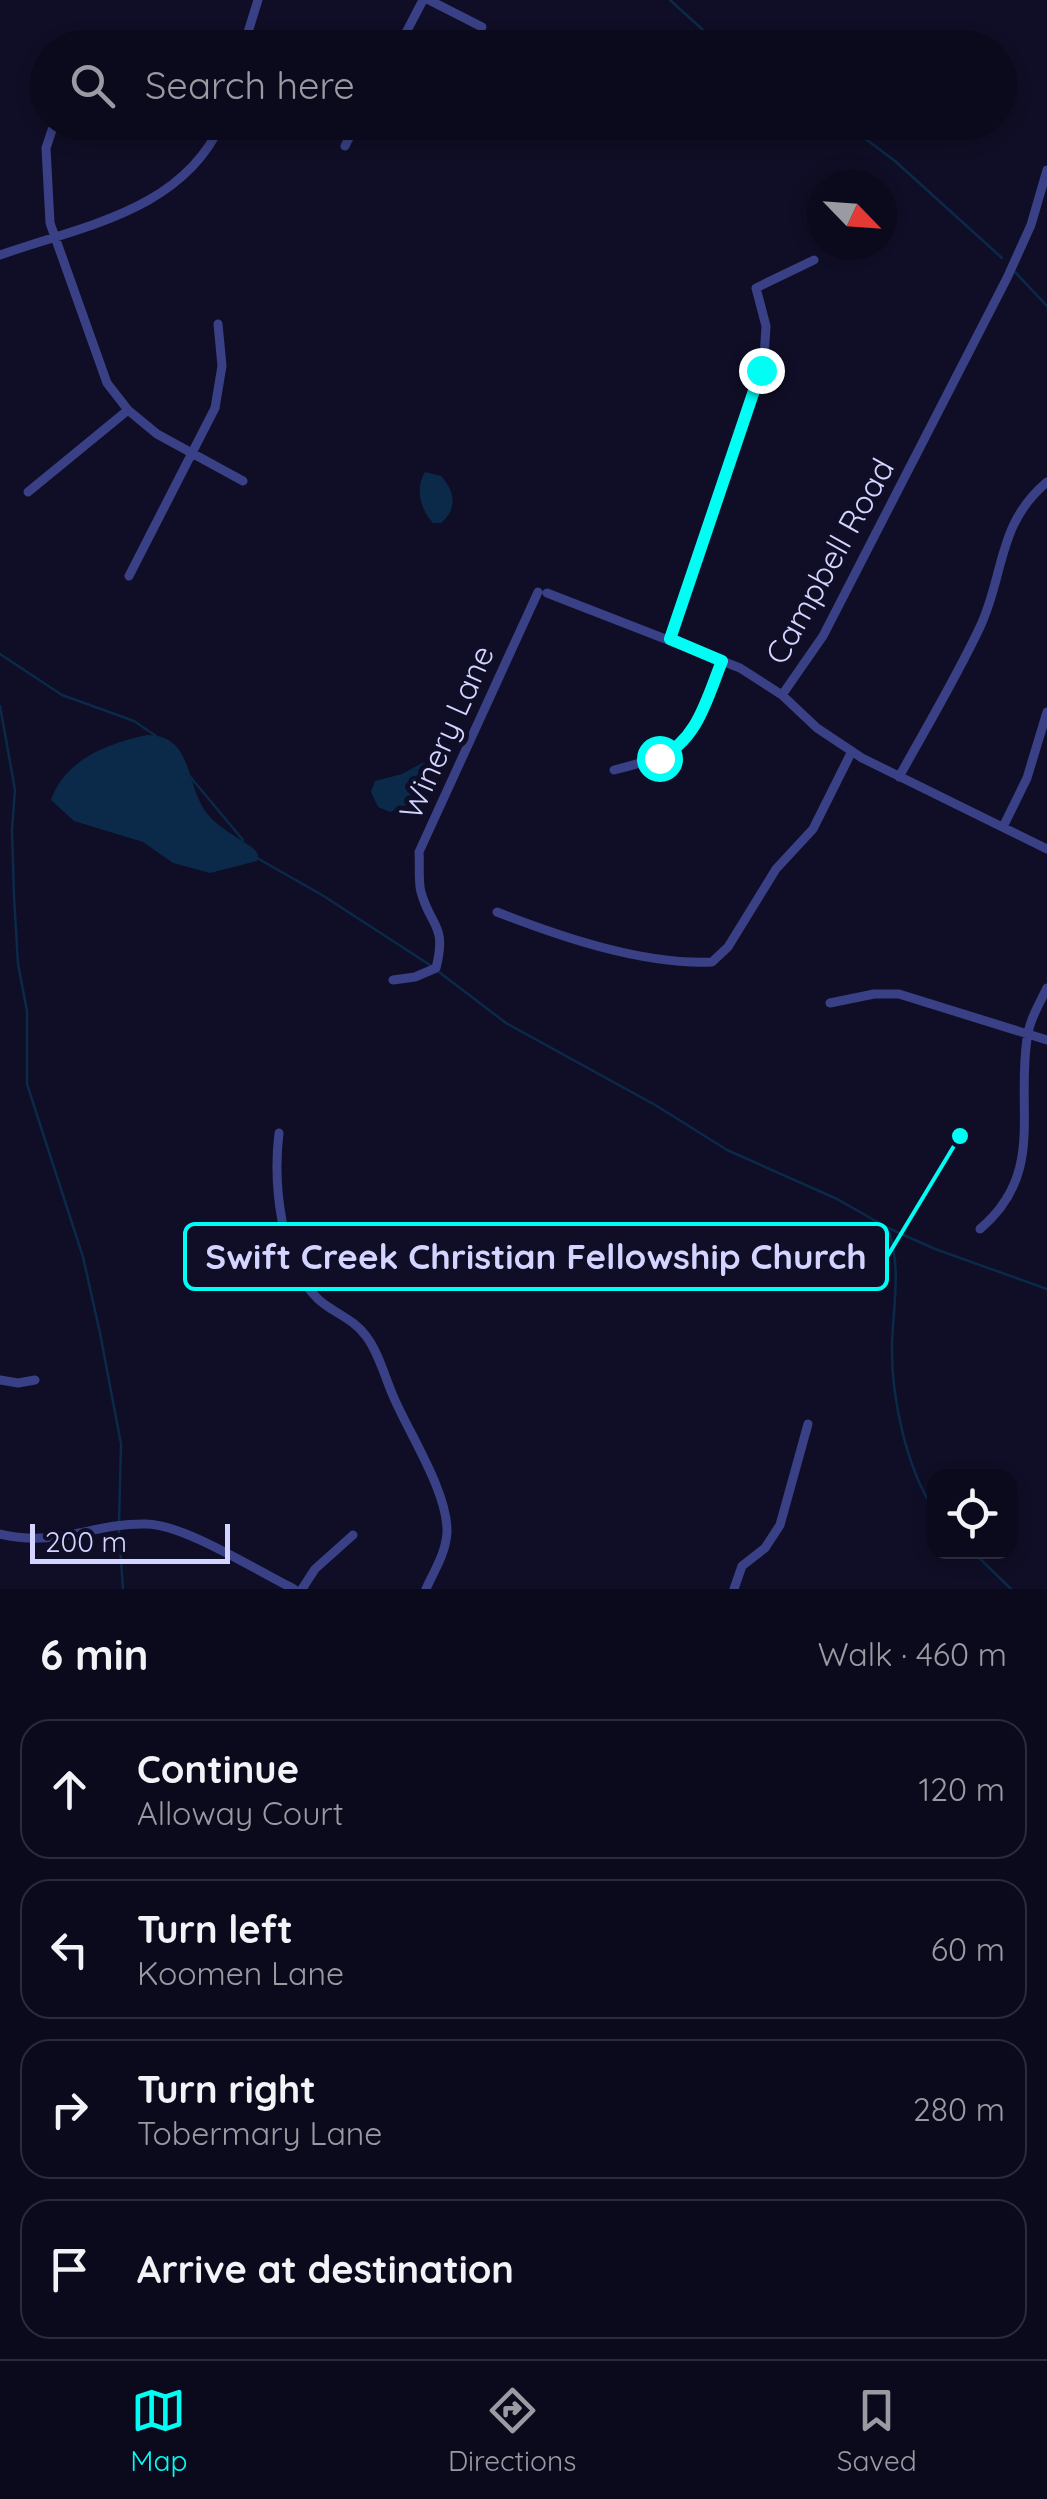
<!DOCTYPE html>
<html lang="en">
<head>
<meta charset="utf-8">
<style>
  body { margin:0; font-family:Quicksand,sans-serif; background:#191829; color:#f1f3f6 }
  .controls { position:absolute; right:30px; bottom:30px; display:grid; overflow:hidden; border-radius:20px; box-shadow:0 5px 15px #0003 }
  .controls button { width:90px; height:90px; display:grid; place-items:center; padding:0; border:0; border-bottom:2px solid #2b2b3b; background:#0b0a1c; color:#f1f3f6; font:50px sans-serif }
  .compass { position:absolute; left:807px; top:170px; width:90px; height:90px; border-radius:50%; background:#0b0a1c; box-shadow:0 5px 15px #0003; rotate:115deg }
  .scale { position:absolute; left:30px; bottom:25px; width:200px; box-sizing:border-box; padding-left:10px; border:5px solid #d3d4ff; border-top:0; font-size:28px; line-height:35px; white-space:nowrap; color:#d3d4ff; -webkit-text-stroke:8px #0f0e26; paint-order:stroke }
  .stop { position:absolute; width:30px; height:30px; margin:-22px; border:8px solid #00fef5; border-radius:50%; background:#fff }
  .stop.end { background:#00fef5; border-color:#fff; box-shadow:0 2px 10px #0008 }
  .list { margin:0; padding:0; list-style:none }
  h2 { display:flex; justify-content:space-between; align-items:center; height:130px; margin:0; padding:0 40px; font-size:42px }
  h2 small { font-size:32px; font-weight:400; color:#9a9aa3 }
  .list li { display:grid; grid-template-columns:65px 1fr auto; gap:30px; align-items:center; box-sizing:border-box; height:140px; margin:0 20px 20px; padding:0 20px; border:2px solid #2b2b3b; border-radius:30px }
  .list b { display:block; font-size:38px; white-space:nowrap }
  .list p { margin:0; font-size:32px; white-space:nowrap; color:#9a9aa3 }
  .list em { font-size:32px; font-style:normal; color:#9a9aa3 }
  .icon { flex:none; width:55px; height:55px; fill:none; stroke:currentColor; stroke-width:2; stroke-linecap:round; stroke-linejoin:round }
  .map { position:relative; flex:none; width:1047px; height:1589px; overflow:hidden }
  .search { position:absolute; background:#0b0a1c; box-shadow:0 5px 15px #0003; left:30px; right:30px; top:30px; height:110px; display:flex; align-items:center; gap:25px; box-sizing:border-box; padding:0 35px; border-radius:55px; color:#9a9aa3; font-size:38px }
  .sheet { height:770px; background:#0b0a1c }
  nav { display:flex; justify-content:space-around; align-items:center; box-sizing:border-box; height:140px; border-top:2px solid #2b2b3b; background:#0b0a1c; font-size:28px; color:#9a9aa3 }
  nav a { display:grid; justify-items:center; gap:5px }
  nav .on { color:#00fef5 }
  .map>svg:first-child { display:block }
  .water { fill:#0b2948 }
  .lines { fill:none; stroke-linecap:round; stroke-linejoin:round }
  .stream { stroke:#0b2948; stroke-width:2.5 }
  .minor { stroke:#394085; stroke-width:9 }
  .route { stroke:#00fef5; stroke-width:12 }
  .labels { text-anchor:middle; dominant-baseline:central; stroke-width:10; stroke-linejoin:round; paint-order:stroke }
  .street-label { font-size:32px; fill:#d3d4ff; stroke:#0f0e26 }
  .leader { fill:none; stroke:#00fef5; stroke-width:4 }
  .callout-dot { fill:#00fef5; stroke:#0f0e26; stroke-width:4 }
  .callout { fill:#0f0e26; stroke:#00fef5; stroke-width:4 }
  .callout-label { font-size:35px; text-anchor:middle; font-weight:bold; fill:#d3d4ff }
</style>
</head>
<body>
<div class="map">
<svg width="1047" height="1589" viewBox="0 0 1047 1589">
  <rect width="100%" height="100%" fill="#0f0e26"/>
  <path class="water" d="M425 472 441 476C455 491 458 509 441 523H433C420 509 415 488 425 472Z
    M147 735C195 735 184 787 209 816 222 830 240 838 254 849L258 854 257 861 210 873 173 863 143 842 74 821 51 800C65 759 109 743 147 735Z
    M422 763 428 764 412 803 390 812 378 807 371 792 375 781 402 774Z"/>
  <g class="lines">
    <path class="stream" d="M670 0 723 48
      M843 122 895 161 1002 258
      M1015 272 1047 306
      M0 654 62 695 134 721 156 736
      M0 706 15 790 12 830 14 896 18 964 27 1011V1084L83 1257 100 1333 121 1444 119 1523
      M187 773 243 840
      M257 858 322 895 433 967
      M439 972 506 1023 657 1106 727 1150 837 1199 888 1228 935 1249 1047 1289
      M888 1229C902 1267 893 1306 892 1345 891 1396 906 1467 934 1510
      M119 1531 123 1589
      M973 1552 1011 1589"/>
    <path class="minor" d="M429 0 482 27
      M243 48 258 0
      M398 48 423 0
      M52 130 46 148 50 223 107 383 128 410 157 434 243 481
      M345 146 357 122
      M0 255C82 226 183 211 222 122
      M28 492 128 410
      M129 576 215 408 222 366 218 324
      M547 593 740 668 782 695 817 728 862 758 1047 849
      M670 639 764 358 766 326 756 288 814 260
      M782 695 823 636 1007 278 1031 225 1047 170
      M614 770C697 750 692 736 722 661
      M899 777C926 728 956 678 980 627 1005 573 997 524 1047 482
      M1003 827 1027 778 1047 712
      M497 912C561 937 643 965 712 962L728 947 776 869 813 829 852 751
      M393 980 415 977 436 968C447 924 431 928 421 892 418 881 420 865 419 852L538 592
      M830 1003 874 994H899L1047 1040
      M279 1133C273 1182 280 1262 318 1299 333 1313 353 1318 366 1336 379 1353 385 1378 394 1398 410 1435 448 1493 447 1532 446 1553 434 1571 426 1589
      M980 1229C1045 1174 1016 1112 1027 1039 1029 1021 1039 1004 1047 988
      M0 1380 18 1383 35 1380
      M0 1534C58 1548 92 1523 146 1524 184 1524 257 1571 294 1589
      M302 1589 315 1569 353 1535
      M734 1589 742 1566 765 1548 780 1525 808 1424"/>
  </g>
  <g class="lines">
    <path class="route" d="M659 758C698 740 707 698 722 661L670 639 761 370"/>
  </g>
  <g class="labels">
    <g class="street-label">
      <text transform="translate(829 561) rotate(-61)">Campbell Road</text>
      <text transform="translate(446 732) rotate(-66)">Winery Lane</text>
    </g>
  </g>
  <path class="leader" d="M960 1136L887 1257"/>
  <circle class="callout-dot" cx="960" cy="1136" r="10"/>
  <rect class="callout" x="185" y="1224" width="702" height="65" rx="10"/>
  <g class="callout-label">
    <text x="536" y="1269">Swift Creek Christian Fellowship Church</text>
  </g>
</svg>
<div class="controls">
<button><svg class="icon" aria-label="locate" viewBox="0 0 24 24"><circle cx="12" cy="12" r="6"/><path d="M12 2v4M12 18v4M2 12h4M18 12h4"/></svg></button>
</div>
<svg class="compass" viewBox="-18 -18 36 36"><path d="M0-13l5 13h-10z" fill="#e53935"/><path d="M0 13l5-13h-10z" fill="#9a9aa3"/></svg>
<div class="scale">200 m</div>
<div class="stop" style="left:659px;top:758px"></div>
<div class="stop end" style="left:761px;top:370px"></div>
<div class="search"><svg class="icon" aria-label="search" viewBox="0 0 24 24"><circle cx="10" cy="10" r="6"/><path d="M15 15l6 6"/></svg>Search here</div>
</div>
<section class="sheet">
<h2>6 min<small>Walk · 460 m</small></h2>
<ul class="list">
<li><svg class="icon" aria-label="ahead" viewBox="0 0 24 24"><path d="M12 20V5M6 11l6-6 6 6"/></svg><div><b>Continue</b><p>Alloway Court</p></div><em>120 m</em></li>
<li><svg class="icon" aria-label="left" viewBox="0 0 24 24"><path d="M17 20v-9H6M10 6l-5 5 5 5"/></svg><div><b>Turn left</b><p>Koomen Lane</p></div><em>60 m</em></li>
<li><svg class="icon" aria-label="right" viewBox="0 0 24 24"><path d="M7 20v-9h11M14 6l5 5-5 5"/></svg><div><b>Turn right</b><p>Tobermary Lane</p></div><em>280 m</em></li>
<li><svg class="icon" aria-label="arrive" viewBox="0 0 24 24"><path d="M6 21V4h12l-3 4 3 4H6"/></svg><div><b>Arrive at destination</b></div></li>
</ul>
</section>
<nav>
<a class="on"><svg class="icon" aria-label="map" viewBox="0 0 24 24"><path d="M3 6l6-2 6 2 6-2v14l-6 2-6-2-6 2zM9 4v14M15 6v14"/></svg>Map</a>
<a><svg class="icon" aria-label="directions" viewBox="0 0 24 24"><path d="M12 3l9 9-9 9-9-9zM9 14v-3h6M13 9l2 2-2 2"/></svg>Directions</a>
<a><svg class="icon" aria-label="saved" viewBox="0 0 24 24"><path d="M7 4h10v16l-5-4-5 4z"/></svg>Saved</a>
</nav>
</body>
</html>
